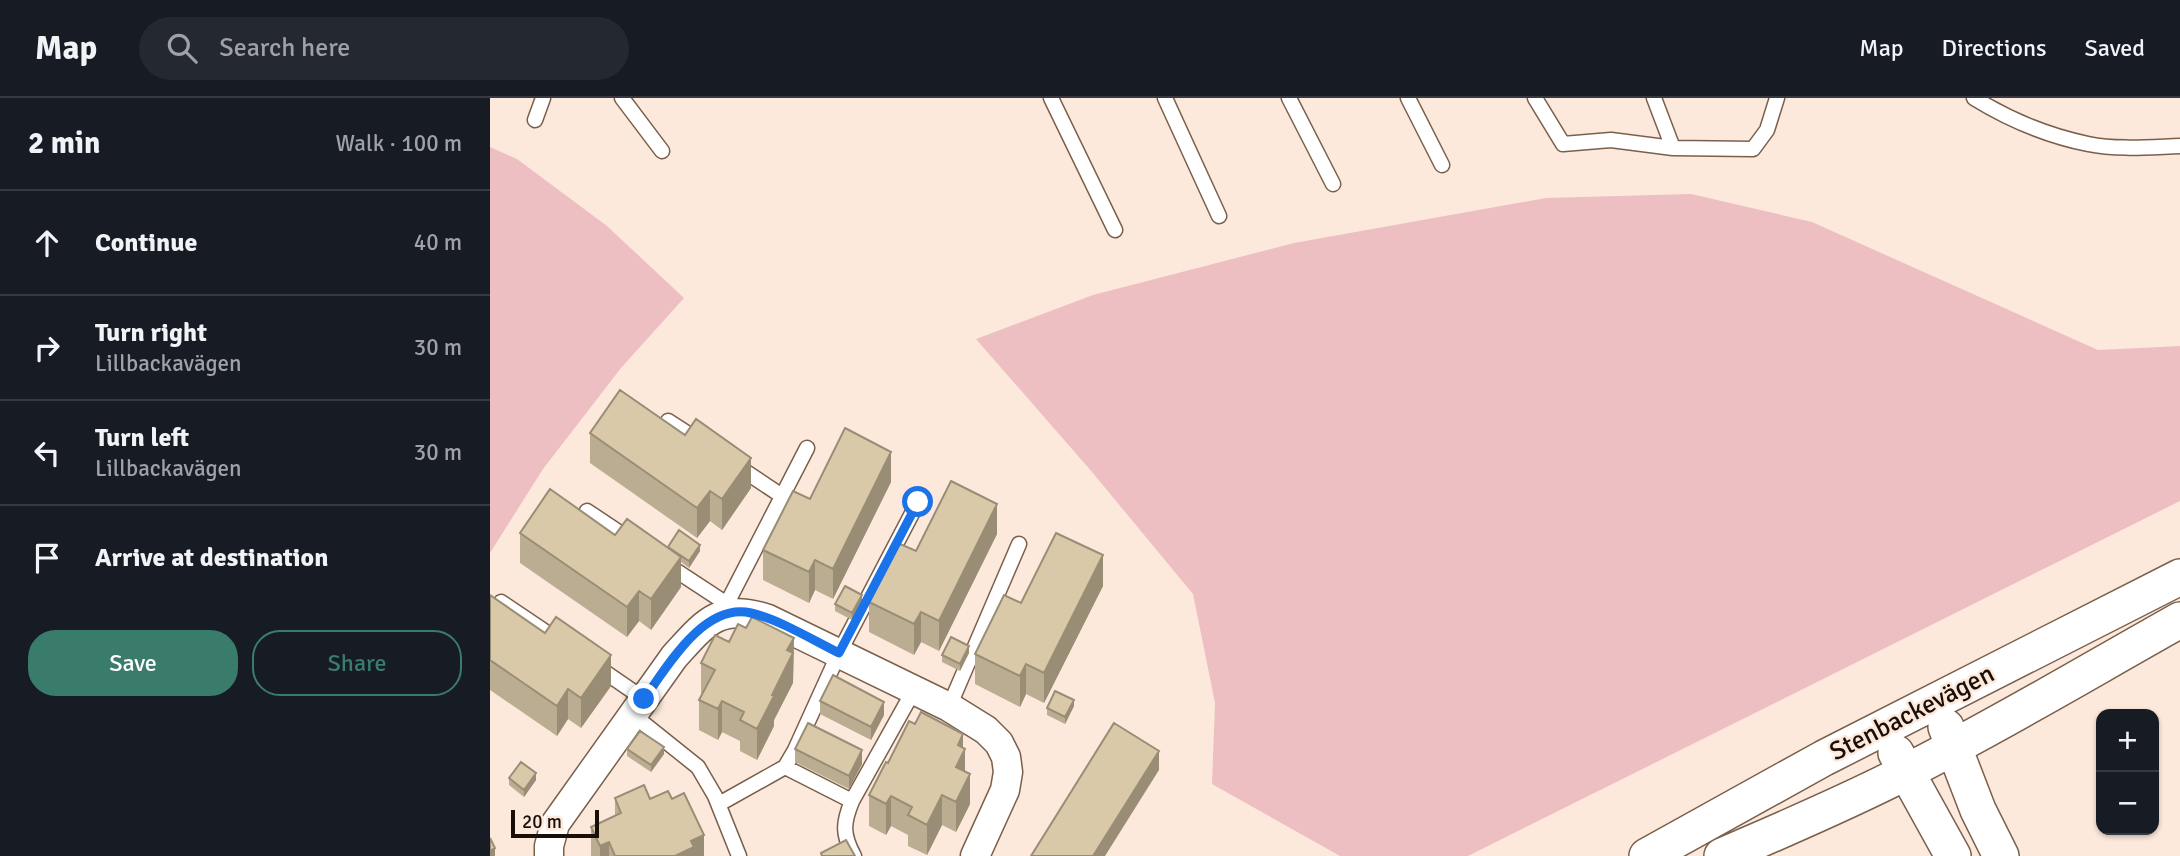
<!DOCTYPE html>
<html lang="en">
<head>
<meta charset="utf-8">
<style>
  body { margin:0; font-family:Signika,sans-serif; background:#242831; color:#f1f3f6 }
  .controls { position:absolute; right:21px; bottom:21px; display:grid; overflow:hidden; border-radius:14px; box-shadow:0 2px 5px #0004 }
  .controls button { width:63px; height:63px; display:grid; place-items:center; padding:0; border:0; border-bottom:2px solid #363941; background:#171b24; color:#f1f3f6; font:35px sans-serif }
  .scale { position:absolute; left:21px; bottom:18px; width:88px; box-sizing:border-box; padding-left:7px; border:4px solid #190f07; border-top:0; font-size:19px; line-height:24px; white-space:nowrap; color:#190f07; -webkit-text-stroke:5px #fce9db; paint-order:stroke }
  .stop { position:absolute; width:21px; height:21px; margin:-16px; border:5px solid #1a73e8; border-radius:50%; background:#fff }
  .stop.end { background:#1a73e8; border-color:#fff; box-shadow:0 2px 7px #0008 }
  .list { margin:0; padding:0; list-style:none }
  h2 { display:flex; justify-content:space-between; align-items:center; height:91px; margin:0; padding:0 28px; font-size:30px }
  h2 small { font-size:23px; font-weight:400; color:#9ea1a6 }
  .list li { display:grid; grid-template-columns:46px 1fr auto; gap:21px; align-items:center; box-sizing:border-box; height:105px; padding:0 28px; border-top:2px solid #363941 }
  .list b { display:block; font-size:26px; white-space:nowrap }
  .list p { margin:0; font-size:23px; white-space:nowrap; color:#9ea1a6 }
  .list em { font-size:23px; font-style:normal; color:#9ea1a6 }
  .actions { display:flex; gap:14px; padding:21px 28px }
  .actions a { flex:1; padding:16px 0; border:2px solid #3a7c6c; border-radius:28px; text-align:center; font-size:24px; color:#3a7c6c }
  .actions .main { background:#3a7c6c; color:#fff }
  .icon { flex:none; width:38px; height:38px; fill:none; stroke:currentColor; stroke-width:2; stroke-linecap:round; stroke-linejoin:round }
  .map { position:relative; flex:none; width:1690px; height:758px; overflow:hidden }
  header { display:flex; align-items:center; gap:42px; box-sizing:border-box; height:98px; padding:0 35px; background:#171b24; border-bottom:2px solid #363941 }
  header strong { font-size:33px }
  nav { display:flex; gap:38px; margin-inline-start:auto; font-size:24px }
  .search { width:490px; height:63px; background:#242831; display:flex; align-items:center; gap:18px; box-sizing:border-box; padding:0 24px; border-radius:38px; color:#9ea1a6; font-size:26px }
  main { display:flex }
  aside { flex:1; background:#171b24 }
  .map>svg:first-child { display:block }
  .green { fill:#edbfc2 }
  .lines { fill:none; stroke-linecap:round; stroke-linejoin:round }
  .service-casing { stroke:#7a604b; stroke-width:17 }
  .minor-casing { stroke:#7a604b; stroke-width:31 }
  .tertiary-casing { stroke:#7a604b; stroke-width:38 }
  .service { stroke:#fff; stroke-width:14 }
  .minor { stroke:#fff; stroke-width:28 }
  .tertiary { stroke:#fff; stroke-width:35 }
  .wall { fill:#bbad91 }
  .shaded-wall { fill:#998d76 }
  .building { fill:#dac9a9; stroke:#998d76; stroke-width:2 }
  .route { stroke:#1a73e8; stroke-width:9 }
  .labels { text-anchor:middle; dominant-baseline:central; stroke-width:5; stroke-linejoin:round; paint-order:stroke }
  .street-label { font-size:26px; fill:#190f07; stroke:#fce9db }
</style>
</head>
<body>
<header>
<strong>Map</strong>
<div class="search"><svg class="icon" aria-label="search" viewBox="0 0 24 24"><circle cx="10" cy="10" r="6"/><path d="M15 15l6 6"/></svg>Search here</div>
<nav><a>Map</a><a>Directions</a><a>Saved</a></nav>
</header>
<main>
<aside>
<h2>2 min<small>Walk · 100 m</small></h2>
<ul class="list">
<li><svg class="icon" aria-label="ahead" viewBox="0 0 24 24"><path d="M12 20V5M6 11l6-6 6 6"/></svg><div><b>Continue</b></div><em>40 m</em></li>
<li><svg class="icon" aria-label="right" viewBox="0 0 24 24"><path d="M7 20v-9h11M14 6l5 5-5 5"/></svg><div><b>Turn right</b><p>Lillbackavägen</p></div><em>30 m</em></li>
<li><svg class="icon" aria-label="left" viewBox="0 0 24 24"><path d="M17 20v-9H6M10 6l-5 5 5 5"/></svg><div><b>Turn left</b><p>Lillbackavägen</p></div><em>30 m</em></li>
<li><svg class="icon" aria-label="arrive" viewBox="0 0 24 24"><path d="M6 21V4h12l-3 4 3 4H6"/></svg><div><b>Arrive at destination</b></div></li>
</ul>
<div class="actions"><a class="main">Save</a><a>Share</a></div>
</aside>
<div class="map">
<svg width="1690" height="758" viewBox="0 0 1690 758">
  <rect width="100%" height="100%" fill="#fce9db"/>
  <path class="green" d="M0 49 27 61 117 128 194 200 131 270 53 371 0 455Z
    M1201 96 1322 124 1608 252 1690 248V403L978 758H850L722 686 725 605 703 496 602 374 486 241 603 197 804 145 1056 100Z"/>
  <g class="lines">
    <defs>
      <path id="service" d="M132 0 172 53
        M561 0 625 132
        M675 0 729 118
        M799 0 843 86
        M918 0 952 67
        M1045 0 1073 46 1121 42 1183 50 1263 51 1277 32 1287 0
        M1164 0 1183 50
        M1484 0C1518 21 1559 38 1598 46 1628 52 1660 49 1690 48
        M45 22 53 0
        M178 323 212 345
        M247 368 292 398
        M97 413 142 443
        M176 466 237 506
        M11 504 72 545
        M231 517 317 350
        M106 568 154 601
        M459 609 529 446
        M143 617 208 669 225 698 249 758
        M295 669 362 703
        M229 706 295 669 305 652 349 555 428 404
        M364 758C352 736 353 725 362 703L424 592"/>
      <path id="minor" d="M59 758V748L65 726 184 559C215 525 229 504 278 521L459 609 496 632 509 645 516 659 518 674 515 692 485 758"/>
      <path id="tertiary" d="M1456 629 1488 712 1511 758
        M1406 655 1463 758
        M1157 758 1334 660 1690 479
        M1232 758C1294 731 1356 705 1416 674 1509 627 1599 573 1690 522"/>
    </defs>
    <use href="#service" class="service-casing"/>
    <use href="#minor" class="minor-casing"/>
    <use href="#tertiary" class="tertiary-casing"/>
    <use href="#service" class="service"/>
    <use href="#minor" class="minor"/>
    <use href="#tertiary" class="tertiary"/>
  </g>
  <path class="wall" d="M100 335 261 390 232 432 220 423 207 440 100 365Z
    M401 384 343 501 325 492 319 505 273 482V452L320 401Z
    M30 435 178 450 210 453 199 470 191 464V489L161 532 149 523 137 539 30 465Z
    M507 436 449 553 431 544 424 557 379 534V504L426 453Z
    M613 488 554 605 536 596 530 609 485 586V556L531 505Z
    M0 497 55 535 121 588 91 630 78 621 67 638 0 592Z
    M372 504 362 522 345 513V506Z
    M304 540 303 585 284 622V628L267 662 250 653V643L232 634 228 642 209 632V602L212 596 211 595V565L239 544Z
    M479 555 470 573 452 564V557Z
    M330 603 394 617 381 642 330 616Z
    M584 608 575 626 557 617V610Z
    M473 650 475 673 480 706 466 734 452 727 437 757 418 748V737L401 728 396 737 379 728V697L398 665Z
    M137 651 174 656 161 674 137 658Z
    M305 651 372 666 359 691 305 664Z
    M19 680 46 682 34 699 19 687Z
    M125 700 160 701 214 758H101V729L125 718Z"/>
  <path class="shaded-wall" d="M401 354V384L343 501V471Z
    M261 360V390L232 432V401Z
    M220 393V423L207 440V410Z
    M507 406V436L449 553V523Z
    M210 447V453L199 470V463Z
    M613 457V488L554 605V575Z
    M191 459V489L161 532V501Z
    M325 462V492L319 505V474Z
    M149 493V523L137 539V509Z
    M372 497V504L362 522V515Z
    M431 514V544L424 557V526Z
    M304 540 303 585 284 622V628L267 662V631L282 597 297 552Z
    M479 548V555L470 573V566Z
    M121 557V588L91 630V600Z
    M536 566V596L530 609V578Z
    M78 591V621L67 638V608Z
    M584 602V608L575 626V619Z
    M232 603V634L228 642V611Z
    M394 604V617L381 642V629Z
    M473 636V654L475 651V681L466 669 468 647Z
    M174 649V656L161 674V667Z
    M372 652V666L359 691V678Z
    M669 653V672L615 758H603Z
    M46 675V682L34 699V692Z
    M480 676V706L466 734V704Z
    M452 697V727L437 757V727Z
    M401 698V728L396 737V706Z
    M214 737V758H185L201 743Z
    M119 744V758H110V748Z
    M5 750V758H0V753Z"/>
  <path class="building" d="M130 292 195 337 206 321 261 360 232 401 220 393 207 410 100 335Z
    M355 330 401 354 343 471 325 462 319 474 273 452 303 393 320 401Z
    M461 383 507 406 449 523 431 514 424 526 379 504 408 445 426 453Z
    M60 391 125 437 137 421 191 459 161 501 149 493 137 509 30 435Z
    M189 432 210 447 199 463 178 449Z
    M566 435 613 457 554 575 536 566 530 578 485 556 514 497 531 505Z
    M355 488 372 497 362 515 345 506Z
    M0 497 55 535 66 519 121 557 91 600 78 591 67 608 0 562Z
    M262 519 304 540 297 552 303 555 282 597 284 598 267 631 250 622 254 614 232 603 228 611 209 602 225 572 211 565 225 537 239 544 248 526 256 530Z
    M461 539 479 548 470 566 452 557Z
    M343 577 394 604 381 629 330 603Z
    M565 593 584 602 575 619 557 610Z
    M431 614 473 636 468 647 475 651 466 669 480 676 466 704 452 697 437 727 418 717 422 709 401 698 396 706 379 697 396 664 398 665 419 623 425 626Z
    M318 625 372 652 359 678 305 651Z
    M624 625 669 653 603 758H541Z
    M150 633 174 649 161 667 137 651Z
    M31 664 46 675 34 692 19 680Z
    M154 687 160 701 178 693 182 701 194 695 214 737 201 743 204 749 185 758H125L119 744 110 748 101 729 131 715 125 700Z
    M0 740 5 750 0 753Z
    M356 742 365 758H332L331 755Z"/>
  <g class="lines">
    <path class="route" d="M154 601C177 569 214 504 261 515 288 521 323 542 349 555L428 404"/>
  </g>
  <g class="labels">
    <g class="street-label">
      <text transform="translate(1422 615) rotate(-27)">Stenbackevägen</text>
    </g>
  </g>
</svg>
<div class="controls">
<button>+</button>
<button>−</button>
</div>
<div class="scale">20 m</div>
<div class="stop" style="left:428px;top:404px"></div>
<div class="stop end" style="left:154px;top:601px"></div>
</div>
</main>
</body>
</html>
